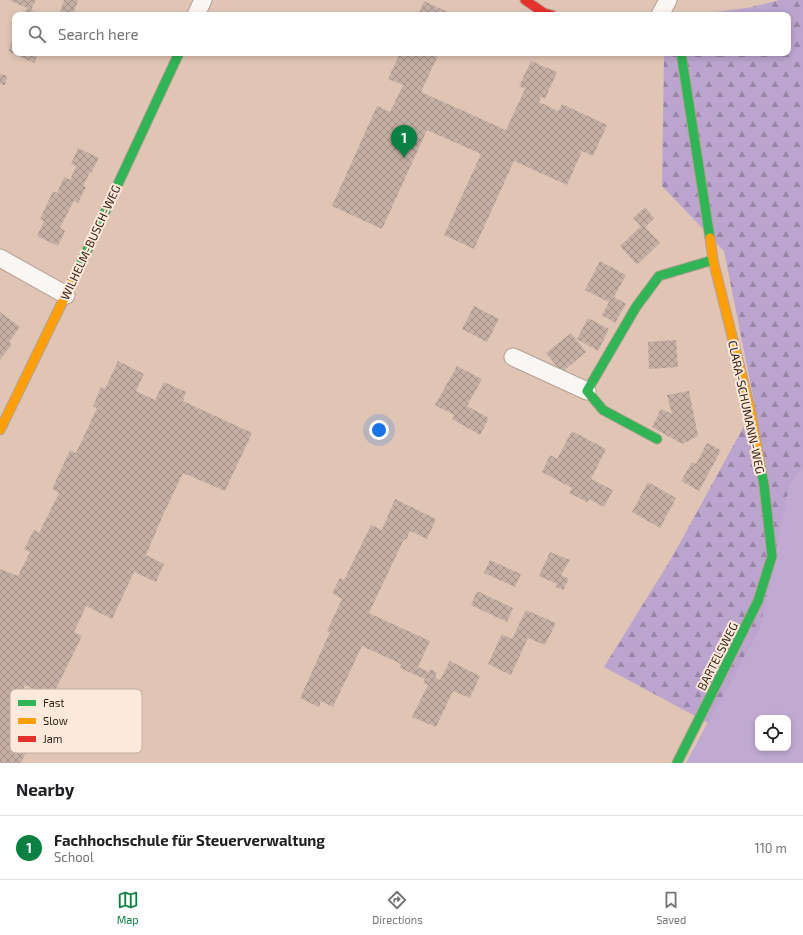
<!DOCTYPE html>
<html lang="en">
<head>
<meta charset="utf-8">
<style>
  body { margin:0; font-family:"Exo 2",sans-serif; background:#f2f2f2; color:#202124 }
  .controls { position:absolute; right:12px; bottom:12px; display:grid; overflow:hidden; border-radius:8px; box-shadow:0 2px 6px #0003 }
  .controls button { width:36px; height:36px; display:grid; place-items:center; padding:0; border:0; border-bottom:1px solid #e0e0e0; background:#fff; color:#202124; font:20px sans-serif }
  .you { position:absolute; left:379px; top:430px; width:14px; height:14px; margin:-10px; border:3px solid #fff; border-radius:50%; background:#1a73e8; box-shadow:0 0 0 6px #1a73e833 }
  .badge { display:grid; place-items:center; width:26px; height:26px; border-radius:50%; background:#0b8043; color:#fff; font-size:13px; font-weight:700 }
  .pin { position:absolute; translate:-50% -33px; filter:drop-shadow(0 1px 2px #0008) }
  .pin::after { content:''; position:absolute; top:21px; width:14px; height:12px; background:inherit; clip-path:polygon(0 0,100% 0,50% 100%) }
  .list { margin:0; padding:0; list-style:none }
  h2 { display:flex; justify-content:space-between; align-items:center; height:52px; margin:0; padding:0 16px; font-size:17px }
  h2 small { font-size:13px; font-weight:400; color:#757577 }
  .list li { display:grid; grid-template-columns:26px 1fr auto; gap:12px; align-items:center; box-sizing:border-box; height:64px; padding:0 16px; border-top:1px solid #e0e0e0 }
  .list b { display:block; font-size:15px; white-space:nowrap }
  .list p { margin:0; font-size:13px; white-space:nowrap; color:#757577 }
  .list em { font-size:13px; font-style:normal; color:#757577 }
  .icon { flex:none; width:22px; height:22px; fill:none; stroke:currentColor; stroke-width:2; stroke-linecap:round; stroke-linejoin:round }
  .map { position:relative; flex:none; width:803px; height:763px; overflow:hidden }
  .search { position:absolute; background:#fff; box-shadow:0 2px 6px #0003; left:12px; right:12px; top:12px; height:44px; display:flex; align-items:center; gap:10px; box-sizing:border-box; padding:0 14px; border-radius:8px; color:#757577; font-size:15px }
  .sheet { height:116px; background:#fff }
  nav { display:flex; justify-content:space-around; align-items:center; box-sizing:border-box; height:56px; border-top:1px solid #e0e0e0; background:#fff; font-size:11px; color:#757577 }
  nav a { display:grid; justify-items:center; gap:2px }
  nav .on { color:#0b8043 }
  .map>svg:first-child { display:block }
  .forest { fill:url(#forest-firs); fill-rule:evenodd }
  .park { fill:#c0aad2; fill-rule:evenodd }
  .building { fill:url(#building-cross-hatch) }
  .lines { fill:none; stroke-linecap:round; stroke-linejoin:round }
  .street-casing { stroke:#b49f92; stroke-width:19 }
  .fast-casing { stroke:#b49f92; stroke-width:11 }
  .slow-casing { stroke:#b49f92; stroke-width:11 }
  .jam-casing { stroke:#b49f92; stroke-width:11 }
  .street { stroke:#faf6f4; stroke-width:17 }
  .fast { stroke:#30b455; stroke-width:9 }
  .slow { stroke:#ff9f0a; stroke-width:9 }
  .jam { stroke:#e5322d; stroke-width:9 }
  .labels { text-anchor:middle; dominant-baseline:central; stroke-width:4; stroke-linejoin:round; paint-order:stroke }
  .street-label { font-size:12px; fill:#311f13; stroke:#fde9dc }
  .key { fill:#fde9dc; stroke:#c0aca0; stroke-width:1 }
  .key-label { font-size:11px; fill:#311f13 }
</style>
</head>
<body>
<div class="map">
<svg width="803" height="763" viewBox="0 0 803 763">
  <defs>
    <pattern id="forest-firs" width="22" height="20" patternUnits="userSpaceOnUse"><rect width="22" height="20" fill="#bba4ce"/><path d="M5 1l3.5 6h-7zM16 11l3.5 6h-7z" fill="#9985a6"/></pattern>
    <pattern id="building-cross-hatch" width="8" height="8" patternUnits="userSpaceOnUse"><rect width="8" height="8" fill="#c6b0a6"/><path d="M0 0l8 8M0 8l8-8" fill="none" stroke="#a18f86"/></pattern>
  </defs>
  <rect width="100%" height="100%" fill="#e0c5b5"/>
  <path class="forest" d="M780 0H803V763H686L708 723 604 667 671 559 755 406 724 251 662 186 664 53H788V15H691L747 8ZM758 718H788V748H758Z"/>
  <path class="park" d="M803 466V763H686L760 628 789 487ZM758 718H788V748H758Z"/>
  <path class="building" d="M9 0H36L31 10 42 15H24L27 8Z
    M64 0H78L73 15 60 11Z
    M424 1 454 15H418Z
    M15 35V53H39L34 63 8 51Z
    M400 53H439L421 92 506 130 525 89 519 86 531 61 557 72 545 99 541 97 539 102 558 111 562 104 607 125 593 156 582 151 567 185 514 161 474 249 444 235 481 154 427 130 382 229 332 206 377 106 390 112 403 85 388 79Z
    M0 74 7 76 5 85 0 84Z
    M78 148 99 158 91 173 90 172 83 186 86 187 78 203 74 201 67 214 60 228 65 231 58 246 37 236 44 221 40 219 53 191 57 193 64 177 70 180 76 166 71 164Z
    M645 207 654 218 645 227 660 243 637 265 620 246 641 226 633 218Z
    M600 261 626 275 614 297 626 304 615 323 602 315 609 302 585 290Z
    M474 306 499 319 487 342 462 329Z
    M0 312 20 327 9 342 12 344 0 360Z
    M588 318 609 329 598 351 577 339Z
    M571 333 586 352 562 372 546 353Z
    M676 340 678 367 649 369 648 342Z
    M118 361 144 374 136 391 155 400 164 382 186 392 183 401 252 433 225 491 183 473 163 515 146 555 164 564 156 582 134 572 112 619 86 606 74 632 82 636 52 697 25 685 15 707 42 719 21 763H0V569L18 576 30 552 24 549 34 530 39 533 59 493 52 489 70 450 76 453 97 408 93 406 101 387 105 389Z
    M457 366 482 379 467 406 489 418 480 435 452 419 454 415 435 405Z
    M689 391 698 436 682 444 652 427 661 409 672 414 667 395Z
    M572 431 606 449 591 479 613 490 604 507 589 499 587 502 569 493 572 488 542 472 550 455 557 459Z
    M707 443 721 450 699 491 681 481 692 462 696 464Z
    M648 482 676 498 660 528 632 512Z
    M395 499 436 519 427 539 410 531 406 540 404 539 369 613 430 641 418 667 429 672 431 669 437 673 435 677 440 680 450 661 480 676 470 698 453 691 436 727 412 717 428 685 423 683 425 679 400 668 401 664 362 646 333 707 321 701 319 707 300 698 330 632 327 631 342 599 332 593 340 578 344 580 371 525 382 530Z
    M550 552 570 560 561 575 569 579 563 590 555 587 557 584 539 576Z
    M490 560 521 574 515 587 484 573Z
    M477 591 513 608 507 622 471 605Z
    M526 610 556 623 545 645 528 638 511 675 488 664 502 634 512 639Z"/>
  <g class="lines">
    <defs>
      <path id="street" d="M196 15 203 0
        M660 15 668 0
        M0 258 66 295
        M513 357 587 391"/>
      <path id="fast" d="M681 53 710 238
        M77 272 179 53
        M657 439 603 410 587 391 636 307 659 276 713 260
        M677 763 758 601 772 556 764 485 760 464"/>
      <path id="slow" d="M710 238 713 260 750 408 760 464
        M0 430 77 272"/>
      <path id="jam" d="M525 0 544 13 552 15"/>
    </defs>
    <use href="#street" class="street-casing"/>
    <use href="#fast" class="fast-casing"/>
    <use href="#slow" class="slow-casing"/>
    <use href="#jam" class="jam-casing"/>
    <use href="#street" class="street"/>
    <use href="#fast" class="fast"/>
    <use href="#slow" class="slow"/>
    <use href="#jam" class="jam"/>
  </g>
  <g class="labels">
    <g class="street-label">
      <text transform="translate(90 242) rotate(-65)">WILHELM-BUSCH-WEG</text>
      <text transform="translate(747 407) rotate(78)">CLARA-SCHUMANN-WEG</text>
      <text transform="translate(717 656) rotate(-63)">BARTELSWEG</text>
    </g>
  </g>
  <rect x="10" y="689" width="132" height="64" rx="6" class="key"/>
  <rect x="18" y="700" width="18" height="6" fill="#30b455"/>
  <rect x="18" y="718" width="18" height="6" fill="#ff9f0a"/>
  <rect x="18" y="736" width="18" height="6" fill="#e5322d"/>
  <g class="key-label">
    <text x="43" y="707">Fast</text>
    <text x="43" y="725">Slow</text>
    <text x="43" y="743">Jam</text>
  </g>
</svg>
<div class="controls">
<button><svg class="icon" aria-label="locate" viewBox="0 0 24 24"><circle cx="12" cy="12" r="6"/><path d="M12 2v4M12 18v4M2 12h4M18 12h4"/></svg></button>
</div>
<div class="you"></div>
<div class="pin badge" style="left:404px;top:158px">1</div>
<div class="search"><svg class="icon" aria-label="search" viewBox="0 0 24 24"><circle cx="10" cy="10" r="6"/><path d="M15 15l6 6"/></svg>Search here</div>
</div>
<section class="sheet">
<h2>Nearby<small></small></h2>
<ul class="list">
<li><span class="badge">1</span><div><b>Fachhochschule für Steuerverwaltung</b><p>School</p></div><em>110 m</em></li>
</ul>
</section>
<nav>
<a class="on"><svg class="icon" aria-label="map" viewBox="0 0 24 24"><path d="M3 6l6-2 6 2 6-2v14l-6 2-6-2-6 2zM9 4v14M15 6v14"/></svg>Map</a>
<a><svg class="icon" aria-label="directions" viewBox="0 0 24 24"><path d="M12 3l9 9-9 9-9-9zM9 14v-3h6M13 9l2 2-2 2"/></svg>Directions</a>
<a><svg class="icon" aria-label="saved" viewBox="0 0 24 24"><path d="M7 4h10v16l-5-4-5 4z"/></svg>Saved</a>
</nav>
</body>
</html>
